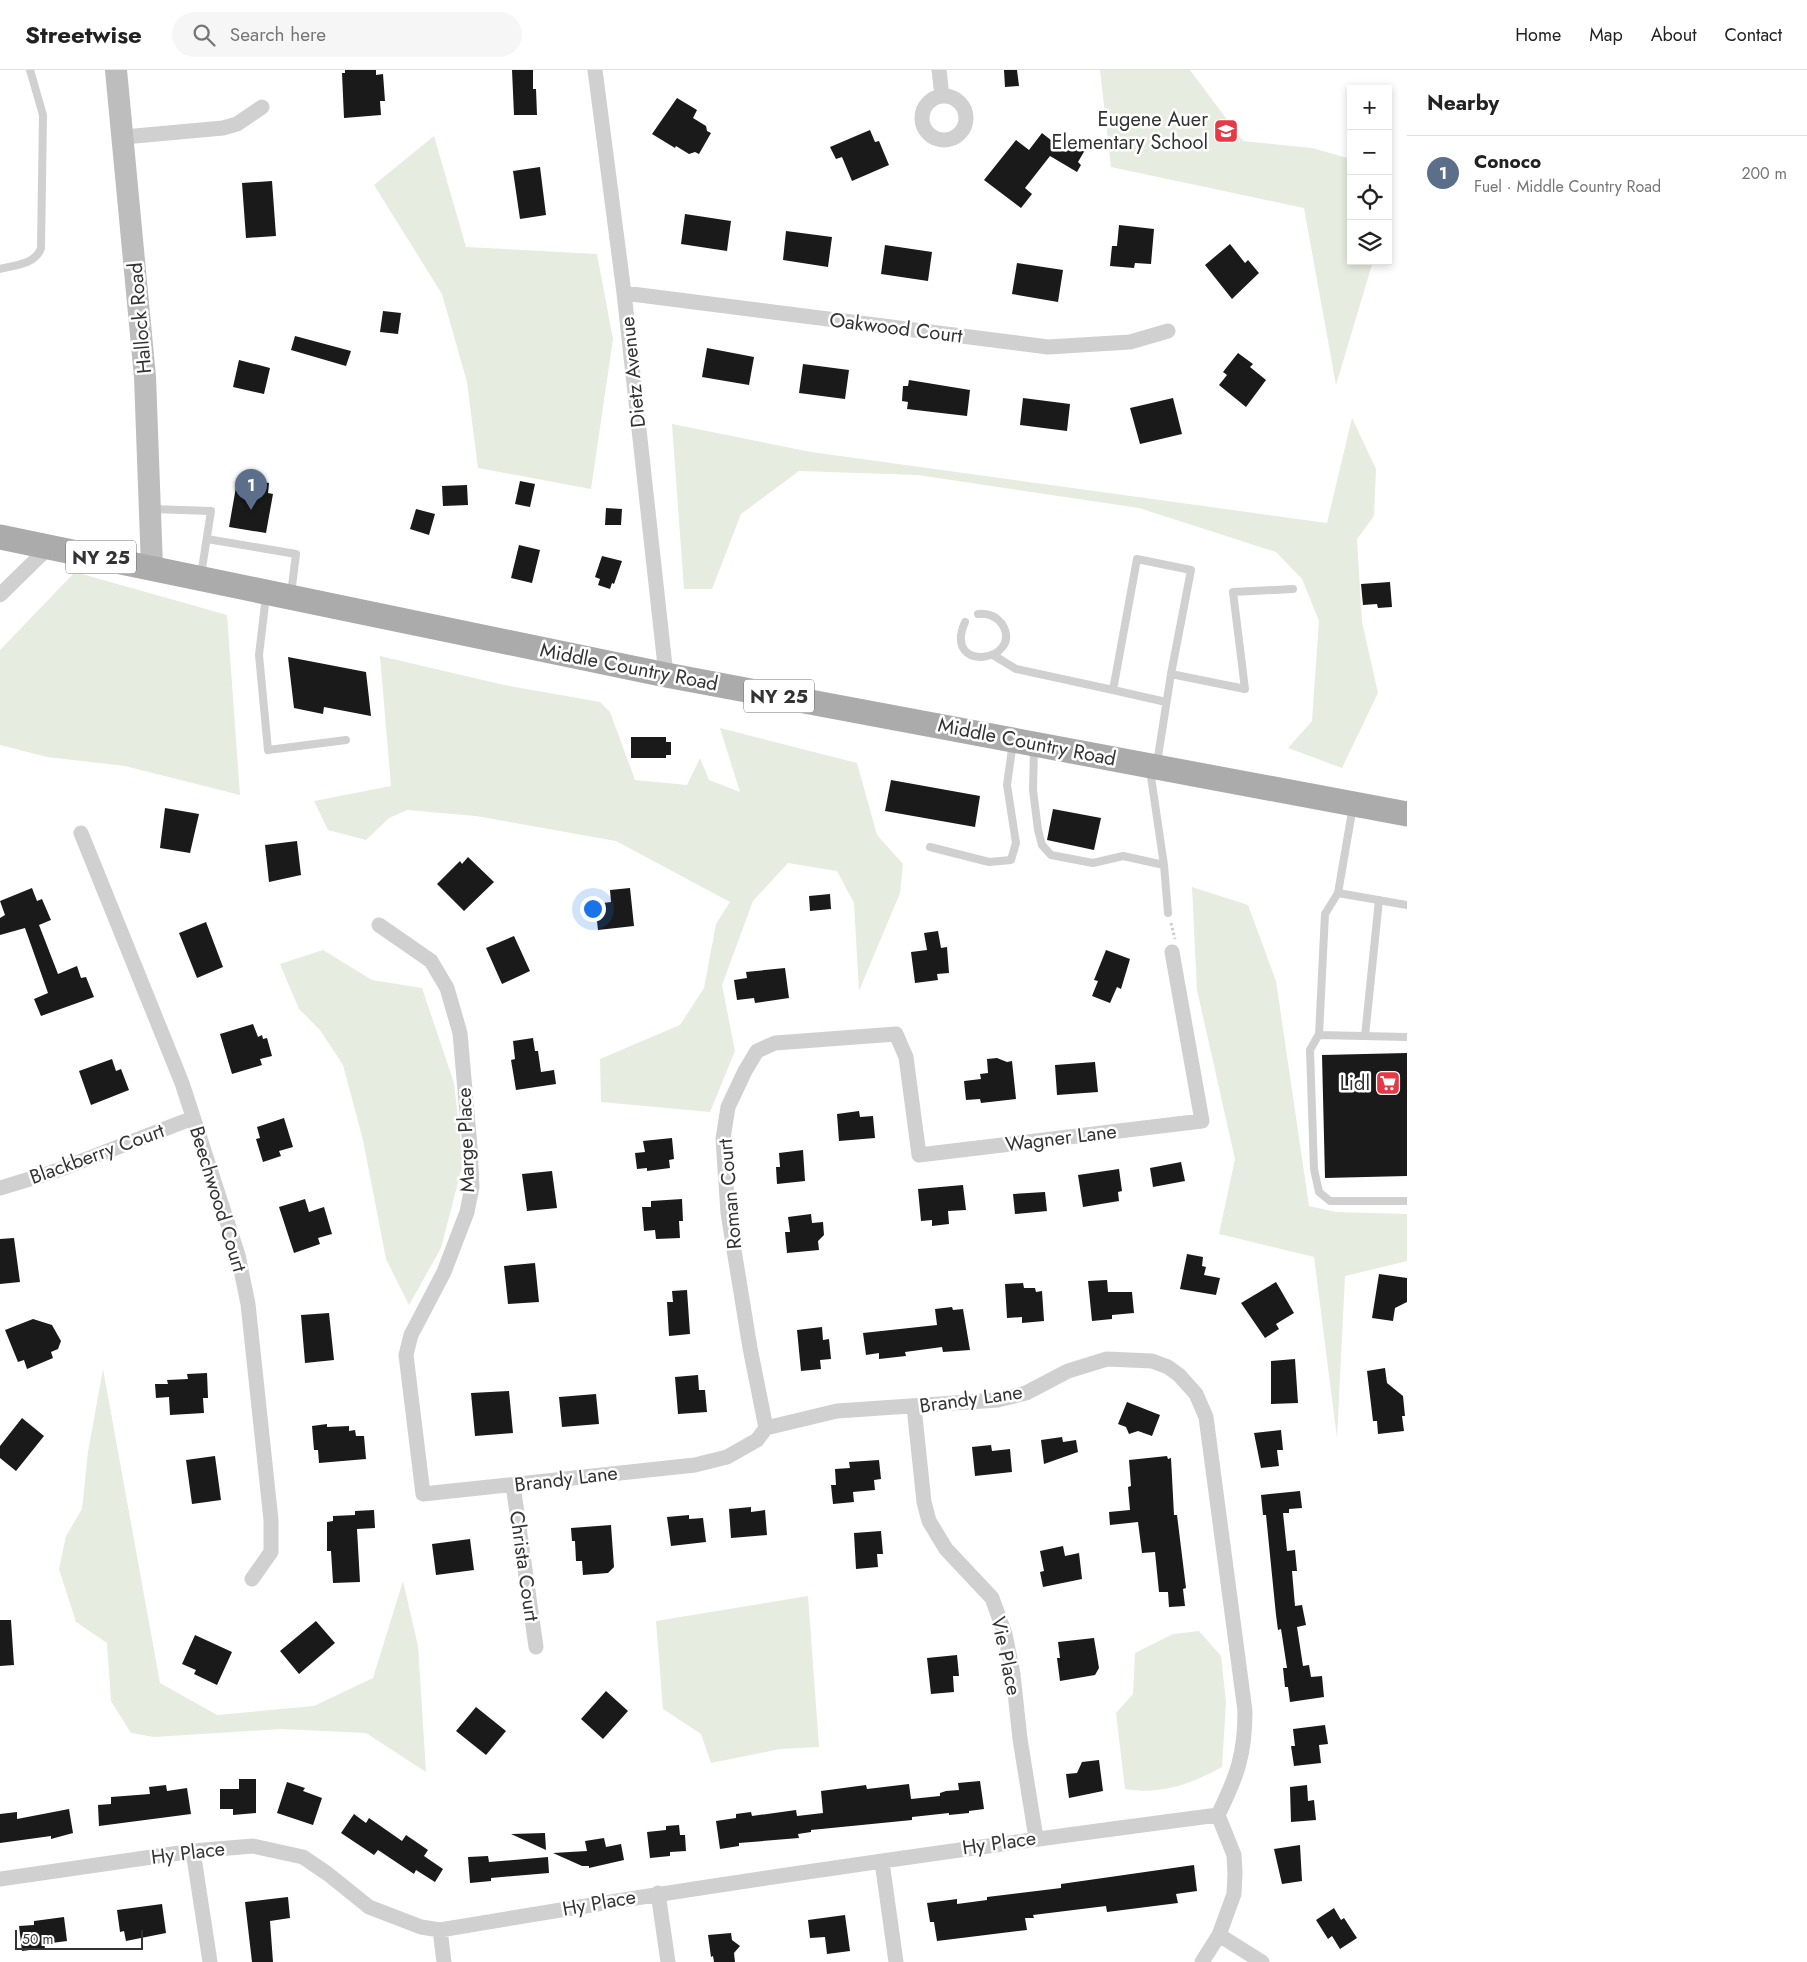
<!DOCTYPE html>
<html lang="en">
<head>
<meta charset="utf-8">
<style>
  body { margin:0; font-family:Jost,sans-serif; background:#f6f6f6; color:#222 }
  .controls { position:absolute; right:15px; top:15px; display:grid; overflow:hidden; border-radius:0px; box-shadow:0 2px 8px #0003 }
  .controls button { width:45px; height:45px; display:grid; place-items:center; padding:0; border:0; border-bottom:1px solid #e0e0e0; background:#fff; color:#222; font:25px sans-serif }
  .scale { position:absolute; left:15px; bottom:12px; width:128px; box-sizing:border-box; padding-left:5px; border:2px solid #333; border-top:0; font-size:14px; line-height:18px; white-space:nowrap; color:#333; -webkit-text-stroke:4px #fff; paint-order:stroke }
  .you { position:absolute; left:592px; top:838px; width:18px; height:18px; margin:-12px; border:4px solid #fff; border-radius:50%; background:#1a73e8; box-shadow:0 0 0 8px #1a73e833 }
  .badge { display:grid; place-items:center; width:32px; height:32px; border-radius:50%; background:#ea580c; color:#fff; font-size:16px; font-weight:700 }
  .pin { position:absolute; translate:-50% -41px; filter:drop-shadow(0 1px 2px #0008) }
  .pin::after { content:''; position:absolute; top:26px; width:18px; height:15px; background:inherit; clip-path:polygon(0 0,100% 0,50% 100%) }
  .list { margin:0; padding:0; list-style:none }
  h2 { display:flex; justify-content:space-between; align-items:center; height:65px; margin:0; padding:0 20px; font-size:21px }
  h2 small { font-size:16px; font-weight:400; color:#767676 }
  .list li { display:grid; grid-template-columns:32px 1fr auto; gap:15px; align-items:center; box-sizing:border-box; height:75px; padding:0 20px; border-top:1px solid #e0e0e0 }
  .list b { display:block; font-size:19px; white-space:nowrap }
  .list p { margin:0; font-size:16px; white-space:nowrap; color:#767676 }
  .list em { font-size:16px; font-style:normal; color:#767676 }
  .icon { flex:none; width:28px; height:28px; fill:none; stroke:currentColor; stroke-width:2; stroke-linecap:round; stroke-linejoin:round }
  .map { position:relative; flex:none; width:1407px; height:1892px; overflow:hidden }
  header { display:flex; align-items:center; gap:30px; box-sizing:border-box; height:70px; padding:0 25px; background:#fff; border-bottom:1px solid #e0e0e0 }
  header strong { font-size:24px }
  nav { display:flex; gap:28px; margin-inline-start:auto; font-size:18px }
  .search { width:350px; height:45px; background:#f6f6f6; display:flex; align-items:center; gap:12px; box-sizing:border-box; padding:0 18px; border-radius:28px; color:#767676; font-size:19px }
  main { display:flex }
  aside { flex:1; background:#fff }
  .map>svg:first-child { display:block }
  .green { fill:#e6ecdf }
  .building { fill:#1a1a1a }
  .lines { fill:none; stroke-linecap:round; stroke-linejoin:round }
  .path { stroke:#cdcdcd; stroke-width:3; stroke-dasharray:2.5 2.5; stroke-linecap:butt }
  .lane { stroke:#d0d0d0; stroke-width:8 }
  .street { stroke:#d0d0d0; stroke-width:15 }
  .secondary { stroke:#bdbdbd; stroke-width:22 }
  .primary { stroke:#ababab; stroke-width:25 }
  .labels { text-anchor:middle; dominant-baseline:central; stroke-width:5; stroke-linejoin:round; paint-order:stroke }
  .shield { fill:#fff; stroke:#707070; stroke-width:1 }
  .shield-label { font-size:19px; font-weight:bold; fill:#333 }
  .poi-label { font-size:20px; fill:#333; stroke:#fff; text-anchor:end }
  .street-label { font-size:20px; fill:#333; stroke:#fff }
</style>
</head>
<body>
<header>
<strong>Streetwise</strong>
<div class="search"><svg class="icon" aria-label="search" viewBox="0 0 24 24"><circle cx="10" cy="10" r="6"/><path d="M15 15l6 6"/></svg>Search here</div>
<nav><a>Home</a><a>Map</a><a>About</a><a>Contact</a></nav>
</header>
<main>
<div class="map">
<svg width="1407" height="1892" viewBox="0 0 1407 1892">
  <rect width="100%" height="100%" fill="#fff"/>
  <path class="green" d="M1100 0H1190L1243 71 1312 78 1351 89V191H1373L1336 315 1304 138 1111 97Z
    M434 66 466 177 597 184 613 269 591 419 478 398 467 312 442 224 374 115Z
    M1352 348 1376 399 1374 446 1357 469 1362 552 1378 623 1342 698 1288 678 1312 651 1319 551 1302 509 1276 482 1139 438 918 405 799 401 741 444 712 519H684L672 354 811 382 1327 453Z
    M75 502 227 545 240 725 125 696 47 687 0 675V580Z
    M380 586 504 615 600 632 610 642 635 710 687 715 700 688 709 710 740 722 720 658 857 693 877 765 903 794 900 823 859 921 854 833 837 801 788 793 753 831 722 915 735 981 710 1042 601 1032 600 989 680 955 704 918 716 854 730 832 616 771 476 746 407 740 389 748 366 770 328 760 314 731 391 716Z
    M1192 817 1248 835 1276 911 1309 1136 1336 1142 1407 1144V1191L1345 1206 1337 1368 1314 1187 1219 1164 1235 1089 1197 920Z
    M323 880 372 910 422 918 454 1013 463 1093 441 1178 409 1235 386 1189 363 1070 343 995 320 960 299 939 280 894Z
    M103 1299 160 1613 217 1645 314 1636 373 1608 403 1511 418 1576 426 1702 366 1663 281 1659 154 1667 131 1663 111 1631 107 1573 76 1552 59 1499 66 1466 82 1439 88 1382Z
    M808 1526 819 1677 780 1679 711 1693 701 1664 663 1639 656 1551Z
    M1199 1561 1221 1586 1226 1632 1222 1697C1192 1714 1160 1725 1125 1719L1116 1643 1133 1624 1135 1583 1173 1564Z"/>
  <path class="building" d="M345 0H376V5L383 4 385 31H380L381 45 344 48 342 3H345Z
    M512 0H533V19H536L537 45H514Z
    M1004 0H1017L1019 16 1005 17Z
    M677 28 697 40 693 48 706 56 707 61 711 63 699 84 695 82 689 84 676 76 675 78 652 64Z
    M870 60 875 72 879 71 889 95 852 111 842 87 836 89 830 77Z
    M1042 63 1066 82 1072 72 1085 80 1078 92 1081 95 1077 102 1050 86 1025 118 1032 124 1021 138 984 110 1016 70 1029 80Z
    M540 97 546 145 520 149 513 101Z
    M272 111 276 166 246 168 242 113Z
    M685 144 731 151 727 181 681 174Z
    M1119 155 1154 159 1151 194 1135 193 1134 198 1110 196 1112 176H1117Z
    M786 161 832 167 828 197 783 190Z
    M1230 174 1245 193 1248 190 1259 203 1232 229 1205 195Z
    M885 175 932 182 928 211 881 204Z
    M1017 193 1063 200 1058 232 1012 224Z
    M383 241 401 243 398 264 380 262Z
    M295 266 351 281 346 296 291 280Z
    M707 278 754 287 749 315 702 307Z
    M1238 283 1253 294 1250 297 1266 310 1246 337 1219 315 1227 305 1223 302Z
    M239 290 270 298 264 324 233 317Z
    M803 294 849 300 845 329 799 323Z
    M909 310 970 320 967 346 907 339 908 332 902 331 903 316H908Z
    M1023 328 1070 334 1067 361 1020 355Z
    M1173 328 1182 364 1140 374 1130 338Z
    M245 409 269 413 268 423 273 424 266 463 229 457 236 417 244 418Z
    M520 411 535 414 530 437 515 434Z
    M467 415 468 435 443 436 442 416Z
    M606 438 622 439 621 455H605Z
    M416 439 435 444 429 465 410 459Z
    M519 475 540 480 532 513 511 508Z
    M602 486 622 491 614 514 612 513 610 519 598 515 600 509 595 507Z
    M1390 512 1392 537 1378 538 1377 534 1363 535 1361 514Z
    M288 587 366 602 371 646 324 637 323 644 294 638Z
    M631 667H666V672H671V685H666V688H631Z
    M891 710 980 726 975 757 885 741Z
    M165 738 199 744 190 783 160 778Z
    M1053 739 1101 748 1094 780 1047 770Z
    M297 771 301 805 269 812 265 775Z
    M468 787 494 812 464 841 437 814 460 791 462 794Z
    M32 818 37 831 42 829 51 850 39 855 58 904 77 896 81 908 86 907 94 927 41 946 34 929 48 923 25 858 0 865V848L5 845 0 831Z
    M630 818 634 856 598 860 595 834 611 832 610 820Z
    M830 824 831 839 810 841 809 826Z
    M206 852 223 897 197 908 179 863Z
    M938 861 941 878 947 877 949 903 937 904 938 910 915 913 911 882 927 880 924 863Z
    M514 866 530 901 502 914 486 878Z
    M1106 880 1130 889 1121 919 1117 917 1110 933 1092 926 1098 911 1094 910Z
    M785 898 789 928 755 933 754 928 737 930 734 910 747 908 746 902Z
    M253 954 258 967 262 965 263 969 267 968 272 986 260 989 262 995 232 1004 220 964Z
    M533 968 535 981H538L541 1002 554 1000 556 1014 516 1020 511 990 515 989 513 971Z
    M1407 983V1106L1325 1108 1322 985Z
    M997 988 1007 992 1012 991 1016 1029 981 1033 980 1029 966 1030 964 1011 981 1009 980 1004 988 1003 987 989Z
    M112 989 116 1001 121 999 129 1020 91 1035 79 1001Z
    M1095 992 1098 1022 1057 1025 1055 995Z
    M859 1041 860 1047 873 1046 875 1068 839 1071 837 1044Z
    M284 1048 293 1077 279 1081 281 1086 263 1092 256 1069 260 1068 257 1057Z
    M672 1068 674 1089 669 1090 670 1098 647 1101V1098L637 1099 635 1083 645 1082 643 1071Z
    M803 1080 805 1111 777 1114 776 1097H780L779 1083Z
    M1181 1092 1185 1111 1153 1117 1150 1098Z
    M1119 1099 1122 1121 1118 1122 1119 1131 1083 1137 1078 1105Z
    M552 1101 557 1138 527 1141 522 1104Z
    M963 1115 966 1140 948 1141 949 1154 932 1156V1150L921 1151 918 1119Z
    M1045 1122 1047 1141 1015 1144 1013 1124Z
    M305 1129 309 1142 324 1137 332 1164 318 1168 320 1174 294 1183 279 1137Z
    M682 1129 683 1151H679L680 1168 656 1169 655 1160 644 1161 642 1137H651V1131Z
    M811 1144 812 1153 823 1152 824 1165 818 1171 819 1180 787 1183 785 1162H790L788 1147Z
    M14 1168 20 1212 0 1214V1169Z
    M1187 1184 1203 1187 1202 1196 1206 1197 1204 1205 1220 1208 1216 1225 1180 1219Z
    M535 1193 539 1232 508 1234 504 1196Z
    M1379 1204 1407 1208V1232L1395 1238 1393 1251 1372 1248Z
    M1107 1210 1108 1222H1132L1134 1243 1112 1245V1249L1092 1251 1088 1211Z
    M1276 1212 1294 1243 1276 1254 1279 1259 1265 1268 1241 1233Z
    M1023 1213 1024 1218H1035L1036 1222 1042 1221 1044 1251 1022 1253V1247L1007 1248 1005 1214Z
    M687 1220 690 1264 669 1266 667 1232H673L672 1221Z
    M952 1237 953 1240 963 1239 970 1280 943 1282 942 1277 905 1282 906 1286 879 1289V1283L866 1285 863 1263 937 1255 935 1239Z
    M329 1243 334 1290 305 1293 301 1245Z
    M33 1249 52 1255 61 1271 58 1279 51 1282 53 1288 27 1299 24 1290 18 1292 5 1260Z
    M822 1257 823 1270 829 1269 831 1289 820 1290 821 1299 801 1301 797 1260Z
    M1295 1289 1298 1333 1271 1334V1291Z
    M1385 1298 1387 1313 1403 1326 1405 1346H1402L1404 1361 1378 1364 1377 1351H1373L1367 1301Z
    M207 1303 208 1328H203L204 1343 170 1345 169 1327 156 1328 155 1314H168L167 1310 188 1309 187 1304Z
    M698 1305 699 1320H705L707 1342 678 1344 675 1307Z
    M509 1321 513 1363 475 1366 471 1323Z
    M596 1324 599 1354 562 1357 559 1327Z
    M1127 1332 1160 1345 1152 1366 1138 1361 1129 1364 1126 1357 1118 1354Z
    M22 1348 44 1366 16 1401 0 1388V1376Z
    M327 1354V1357L349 1356V1361L355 1360 356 1366H364L366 1389 319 1393 318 1380H314L312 1356Z
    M1281 1360 1283 1380H1277L1279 1396 1261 1398 1254 1363Z
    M1062 1367 1063 1372 1076 1370 1078 1382 1044 1394 1041 1370Z
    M991 1375 992 1381 1010 1379 1012 1402 975 1406 972 1377Z
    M215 1386 221 1430 192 1434 186 1390Z
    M1167 1386 1168 1389 1171 1388 1174 1445H1177L1186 1518 1183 1519 1185 1536 1169 1537 1168 1522H1159L1155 1482 1142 1483 1138 1452 1110 1455 1109 1442 1130 1440 1128 1417 1131 1416 1129 1390Z
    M879 1390 881 1409 874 1410 875 1420 853 1422 854 1432 833 1434 831 1415H836L835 1399 850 1398 849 1392Z
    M1300 1421 1302 1438 1289 1439V1443H1283L1287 1481 1295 1480 1297 1501H1292L1295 1536 1302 1535 1306 1555 1297 1557 1303 1596 1309 1595 1311 1607 1322 1606 1324 1627 1290 1632 1288 1617H1285L1283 1598H1287L1281 1559 1278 1560 1276 1545 1266 1445H1263L1261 1425Z
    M751 1437V1442L765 1440 767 1465 731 1468 729 1439Z
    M374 1440 375 1458 357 1459 360 1512 333 1513 331 1481H327V1452L333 1451V1446L355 1445V1441Z
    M689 1445V1449L703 1448 706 1472 671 1476 667 1447Z
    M611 1455 614 1497 608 1503 583 1505 582 1491H576L575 1471H572L571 1458Z
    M881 1461 883 1484H877L878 1497 856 1499 854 1463Z
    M470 1469 474 1500 436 1505 432 1474Z
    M1063 1476 1065 1486 1079 1483 1082 1509 1043 1517 1040 1502 1044 1501 1040 1481Z
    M0 1550H11L14 1595 0 1596Z
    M316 1551 335 1573 299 1604 280 1581Z
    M195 1565 232 1582 217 1615 194 1604 196 1600 182 1594Z
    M1094 1568 1099 1598 1095 1605 1060 1611 1057 1588H1060L1058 1572Z
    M957 1585 959 1606H953L954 1622 931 1624 927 1588Z
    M606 1621 628 1641 603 1669 581 1649Z
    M476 1637 506 1661 486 1685 456 1661Z
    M1325 1655 1328 1674 1319 1675 1321 1693 1294 1696 1291 1676H1295L1293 1659Z
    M1099 1690 1103 1721 1069 1728 1066 1704 1077 1703 1082 1692Z
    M239 1709H256V1743L233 1745V1739H220V1719H239Z
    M980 1711 984 1739 969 1741V1743L949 1745V1743L912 1747V1750L811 1760V1762L798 1764 799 1768 739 1773V1776L720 1779 716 1751 736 1748V1744L751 1742 752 1746 796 1740 797 1746 823 1743 821 1721 866 1715 867 1719 909 1714 911 1729 940 1726V1723L946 1721 959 1720 958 1713Z
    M287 1712 305 1718 303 1721 322 1728 313 1755 277 1743Z
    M166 1715 167 1721 187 1718 191 1744 99 1756 98 1735 111 1734V1727L150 1724 149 1717Z
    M1307 1715 1308 1731 1314 1730 1316 1750 1291 1752 1290 1717Z
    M69 1739 73 1763 51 1769V1766L0 1773V1744L17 1742V1749Z
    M354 1744 366 1753 369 1748 402 1771 406 1765 428 1780 424 1786 443 1799 435 1812 416 1800 414 1804 378 1780 374 1785 341 1763Z
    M679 1755 680 1765H685L686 1781 670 1782V1786L650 1788 647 1762 666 1760V1756Z
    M545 1763 546 1780 511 1764Z
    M604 1768 606 1777 621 1774 624 1790 589 1798V1796H582L553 1783 587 1781 585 1771Z
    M1300 1775 1302 1811 1282 1814 1274 1779Z
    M488 1786 489 1792 548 1787 549 1803 491 1808V1811L470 1813 468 1787Z
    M1194 1795 1197 1821 1176 1824 1178 1833 1107 1842 1106 1836 1033 1845 1034 1848H1025L1027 1860 937 1871 934 1852H930L927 1833 957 1829V1834L987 1830V1827L1061 1818V1814Z
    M288 1827 290 1848 270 1851 273 1892H252L245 1832Z
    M162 1834 166 1863 126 1871 124 1861 120 1862 117 1840Z
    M1334 1838 1341 1850 1344 1848 1357 1868 1340 1879 1332 1866 1328 1869 1316 1850Z
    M845 1845 850 1881 827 1884 825 1867 810 1868 808 1850Z
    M64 1847 67 1871 44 1874 45 1878 22 1881 19 1856 34 1855V1851Z
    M731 1863 732 1870 740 1876 734 1883 735 1892H714L713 1886 711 1887 708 1865Z"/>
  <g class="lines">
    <path class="path" d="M1171 853 1175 869"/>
    <path class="lane" d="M0 199C15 195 36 194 41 178L43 45 30 0
      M152 439 211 441 201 505
      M207 469 296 484 291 524
      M266 526 259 585 268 680 346 670
      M965 552C942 605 1025 591 1002 554 996 546 987 543 978 544
      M993 585 1016 599 1113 620 1137 489 1191 500 1171 604 1157 693
      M1171 604 1245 619 1233 522 1293 519
      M1113 620 1166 632
      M1034 678 1033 720 1038 760 1042 775 1051 785 1093 793 1123 786 1164 795
      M1150 700 1164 795 1168 843
      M1353 736 1338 823 1325 844 1319 965 1407 967
      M930 777 989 792 1011 790 1016 773 1007 715 1013 672
      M1338 823 1407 835
      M1319 964 1310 980 1314 1099 1319 1122 1330 1131H1407
      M1365 966 1379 830"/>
    <path class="street" d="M595 0 624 223 666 605
      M939 0 942 26
      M922 48a22 22 0 1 1 44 0a22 22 0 1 1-44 0Z
      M124 67 223 58 237 54 262 37
      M624 223 1048 277 1130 272 1168 261
      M0 525 50 476
      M81 763 182 1013 238 1185 248 1234 271 1450V1482L252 1509
      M379 855 431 891 447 918 460 963 470 1077 472 1117 467 1142 444 1202 411 1265 406 1285 423 1424 695 1395 727 1387 757 1370 766 1358 837 1341 998 1330 1026 1323 1068 1301 1107 1289 1152 1291 1168 1297 1179 1305 1196 1324 1206 1347 1245 1641C1245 1685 1237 1706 1218 1745
      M0 1118 56 1101 193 1048
      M914 1337 924 1432 929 1451 946 1479 992 1528 1005 1564 1013 1604 1020 1669 1036 1768
      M766 1358 750 1278 728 1143 723 1069 728 1037 745 1001 757 981 775 973 896 964 906 987 919 1085 1202 1051 1172 882
      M513 1415 536 1577
      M193 1781 210 1892
      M882 1792 896 1892
      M0 1809 193 1781 253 1776 303 1787 328 1804 369 1837 421 1857 440 1860C699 1816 958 1779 1218 1745
      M658 1823 668 1892
      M440 1860 444 1892
      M1219 1865 1262 1892
      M1202 1892 1219 1865 1234 1824 1235 1803 1234 1785 1218 1745"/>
    <path class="secondary" d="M116 0 145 307 152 497"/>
    <path class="primary" d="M0 467 666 605 1407 744"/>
  </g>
  <defs>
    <symbol id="school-square" viewBox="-11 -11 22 22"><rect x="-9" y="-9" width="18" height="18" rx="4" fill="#e63946" stroke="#fff"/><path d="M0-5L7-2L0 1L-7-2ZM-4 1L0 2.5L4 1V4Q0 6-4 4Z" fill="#fff"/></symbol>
    <symbol id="supermarket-square" viewBox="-11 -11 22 22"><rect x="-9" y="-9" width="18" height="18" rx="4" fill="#e63946" stroke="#fff"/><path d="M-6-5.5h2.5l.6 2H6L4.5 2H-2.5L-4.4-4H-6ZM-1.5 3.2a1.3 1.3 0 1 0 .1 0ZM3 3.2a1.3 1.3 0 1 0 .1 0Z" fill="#fff"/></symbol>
  </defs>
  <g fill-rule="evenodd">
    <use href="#school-square" x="1212" y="47" width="28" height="28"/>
    <use href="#supermarket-square" x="1374" y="999" width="28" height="28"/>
  </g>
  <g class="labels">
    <g class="shield">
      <rect x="66" y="470.5" width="70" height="33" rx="4"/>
      <rect x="744" y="609.5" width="70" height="33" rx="4"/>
    </g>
    <g class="shield-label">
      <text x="101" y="487">NY 25</text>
      <text x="779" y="626">NY 25</text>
    </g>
    <g class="poi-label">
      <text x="1208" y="49">Eugene Auer<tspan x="1208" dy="23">Elementary School</tspan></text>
      <text x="1370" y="1013">Lidl</text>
    </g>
    <g class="street-label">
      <text transform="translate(140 248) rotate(-95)">Hallock Road</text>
      <text transform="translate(896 258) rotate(7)">Oakwood Court</text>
      <text transform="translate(633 302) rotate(-96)">Dietz Avenue</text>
      <text transform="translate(629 597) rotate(11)">Middle Country Road</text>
      <text transform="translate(1027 672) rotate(11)">Middle Country Road</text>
      <text transform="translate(1061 1068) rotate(-7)">Wagner Lane</text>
      <text transform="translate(466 1070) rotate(-92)">Marge Place</text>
      <text transform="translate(97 1084) rotate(-20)">Blackberry Court</text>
      <text transform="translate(730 1124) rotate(-95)">Roman Court</text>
      <text transform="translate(218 1129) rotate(73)">Beechwood Court</text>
      <text transform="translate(971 1329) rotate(-8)">Brandy Lane</text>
      <text transform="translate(566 1409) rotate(-7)">Brandy Lane</text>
      <text transform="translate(524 1496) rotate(82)">Christa Court</text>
      <text transform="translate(1006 1586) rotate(78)">Vie Place</text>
      <text transform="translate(999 1773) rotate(-8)">Hy Place</text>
      <text transform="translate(188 1783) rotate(-7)">Hy Place</text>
      <text transform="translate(599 1833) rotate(-10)">Hy Place</text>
    </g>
  </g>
</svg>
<div class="controls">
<button>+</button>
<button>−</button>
<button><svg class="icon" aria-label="locate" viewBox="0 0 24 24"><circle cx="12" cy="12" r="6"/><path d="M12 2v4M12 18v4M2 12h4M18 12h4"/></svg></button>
<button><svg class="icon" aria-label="layers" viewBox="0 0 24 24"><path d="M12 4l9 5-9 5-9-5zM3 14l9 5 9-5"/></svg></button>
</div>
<div class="scale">50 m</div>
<div class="you"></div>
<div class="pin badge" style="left:251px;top:440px;background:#5c6f8a">1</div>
</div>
<aside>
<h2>Nearby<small></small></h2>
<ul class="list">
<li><span class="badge" style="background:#5c6f8a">1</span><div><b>Conoco</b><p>Fuel · Middle Country Road</p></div><em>200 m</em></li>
</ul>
</aside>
</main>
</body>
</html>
